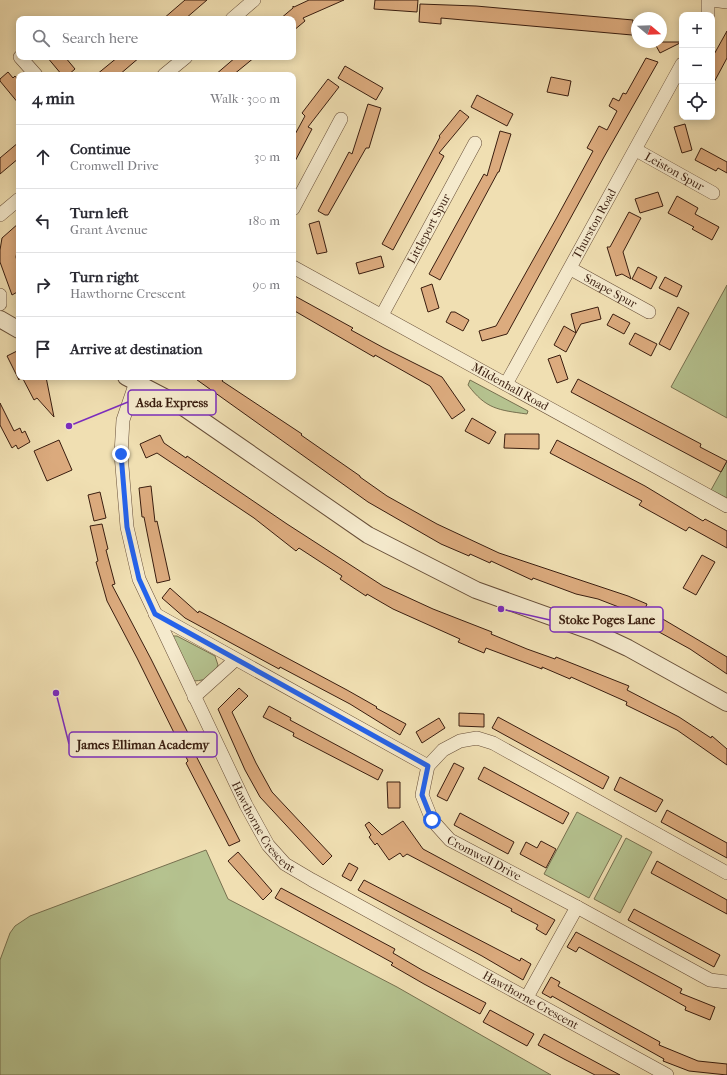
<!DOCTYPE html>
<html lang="en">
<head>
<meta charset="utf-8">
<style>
  body { margin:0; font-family:"IM FELL French Canon",serif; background:#f7f7f7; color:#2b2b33 }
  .controls { position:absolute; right:12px; top:12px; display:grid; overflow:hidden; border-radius:8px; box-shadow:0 2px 10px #0003 }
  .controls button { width:36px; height:36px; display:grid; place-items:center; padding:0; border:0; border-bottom:1px solid #e1e1e2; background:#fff; color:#2b2b33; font:20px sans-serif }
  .compass { position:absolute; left:631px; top:12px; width:36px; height:36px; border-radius:50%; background:#fff; box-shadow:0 2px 10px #0003; rotate:109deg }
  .stop { position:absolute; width:12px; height:12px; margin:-9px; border:3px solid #2563eb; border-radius:50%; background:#fff }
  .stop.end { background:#2563eb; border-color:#fff; box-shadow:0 1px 4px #0008 }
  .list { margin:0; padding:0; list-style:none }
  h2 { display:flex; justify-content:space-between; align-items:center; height:52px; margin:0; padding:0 16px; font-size:17px }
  h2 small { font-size:13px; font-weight:400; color:#7c7c81 }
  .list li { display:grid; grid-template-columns:26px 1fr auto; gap:12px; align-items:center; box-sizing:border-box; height:64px; padding:0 16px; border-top:1px solid #e1e1e2 }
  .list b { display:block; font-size:15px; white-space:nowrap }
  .list p { margin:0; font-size:13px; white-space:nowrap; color:#7c7c81 }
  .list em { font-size:13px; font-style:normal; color:#7c7c81 }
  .icon { flex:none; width:22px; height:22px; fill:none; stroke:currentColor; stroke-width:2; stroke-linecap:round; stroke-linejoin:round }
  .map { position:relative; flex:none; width:727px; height:1075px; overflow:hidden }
  .search { position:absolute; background:#fff; box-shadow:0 2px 10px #0003; left:16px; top:16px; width:280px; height:44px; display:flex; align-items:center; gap:10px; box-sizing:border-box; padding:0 14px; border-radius:8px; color:#7c7c81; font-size:15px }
  .panel { position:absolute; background:#fff; box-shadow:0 2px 10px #0003; left:16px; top:72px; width:280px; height:308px; border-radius:8px }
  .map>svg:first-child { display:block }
  .green { fill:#b5c28f; stroke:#77704f }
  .building { fill:#dcab7e; stroke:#391d0f }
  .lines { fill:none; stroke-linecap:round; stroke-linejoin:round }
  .minor-casing { stroke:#674e38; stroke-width:14 }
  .tertiary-casing { stroke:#674e38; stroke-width:18 }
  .minor { stroke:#f5eacd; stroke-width:13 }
  .tertiary { stroke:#f5eacd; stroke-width:16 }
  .route { stroke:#2563eb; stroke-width:5 }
  .labels { text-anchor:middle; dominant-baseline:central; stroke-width:3.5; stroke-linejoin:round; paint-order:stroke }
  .street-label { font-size:12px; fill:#391d0f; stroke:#f5eacd }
  .leader { fill:none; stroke:#7b2cbf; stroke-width:1.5 }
  .callout-dot { fill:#7b2cbf; stroke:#f5eacd; stroke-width:1.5 }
  .callout { fill:#f5eacd; stroke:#7b2cbf; stroke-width:1.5 }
  .callout-label { font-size:13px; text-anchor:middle; font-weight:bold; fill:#391d0f }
</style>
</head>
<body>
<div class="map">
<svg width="727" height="1075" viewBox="0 0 727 1075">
  <rect width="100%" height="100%" fill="#f0dfb2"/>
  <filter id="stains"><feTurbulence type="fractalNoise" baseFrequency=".005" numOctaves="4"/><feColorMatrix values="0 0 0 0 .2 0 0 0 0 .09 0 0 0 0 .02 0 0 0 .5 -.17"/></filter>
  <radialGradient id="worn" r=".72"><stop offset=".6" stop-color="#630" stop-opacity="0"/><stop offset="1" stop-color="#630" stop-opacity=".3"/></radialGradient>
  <path class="green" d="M727 285V418L671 387Z
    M470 380 528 411 527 414C498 410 486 409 468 385Z
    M727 461V498L711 490Z
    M172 636H177L215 656 218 665C213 678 207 680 194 681Z
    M577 812 622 836 589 898 544 874Z
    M626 838 652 852 620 913 594 899Z
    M206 850 228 899 397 987 551 1075H0V960L10 933 15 926 30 916Z"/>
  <path class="building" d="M185 0H207L185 19H163Z
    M309 0H344L303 18 305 21 293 31V19H280L293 8V6L294 7Z
    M375 0H418L417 12 374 9Z
    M420 4 476 6 633 20 632 35 441 18V24L419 22Z
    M727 31V58L712 86V58Z
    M654 42H682L660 53Z
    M47 57H65L75 69 68 75H62Z
    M118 57H140L119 75H96Z
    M236 57H255L233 75H215Z
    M646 58 658 62 604 157 507 334 482 341 479 331 496 326 556 219 593 151 587 148 599 126 607 130 617 111 609 106 613 98 619 101 623 93 626 94Z
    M345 66 383 88 376 100 338 78Z
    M8 72 13 78 15 76 19 81V104L0 81V79Z
    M551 77 571 81 568 96 547 92Z
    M328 79 339 87 308 127 312 129 293 165V138L305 116 302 113Z
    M477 95 513 114 507 126 471 107Z
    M368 104 381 108 369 148H366L328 215H325L318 211 349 152 352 154Z
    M460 110 469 117 439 153 444 156 393 250 382 244 440 137 439 136Z
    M685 124 692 150 682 153 674 127Z
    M500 131 511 134 499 172H498L440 280 429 274 484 174 487 176Z
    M19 142V158L0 174V158Z
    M701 148 727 162V173L718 168 716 171 695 160Z
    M658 192 663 206 640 213 635 199Z
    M677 196 698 208 695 214 719 227 712 240 692 229 694 227 668 213Z
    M629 212 641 218 623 252 631 279 622 274 616 276 607 247H610Z
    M319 221 327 252 317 254 309 224Z
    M19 223V240L16 257 19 269V291L12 295 0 262V250L2 238Z
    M381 256 384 267 359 274 356 263Z
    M638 267 657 277 651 289 632 279Z
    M665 277 682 286 677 297 659 288Z
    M432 284 439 308 428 312 421 288Z
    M293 295 353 328 351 330 384 348 442 377 465 410 452 419 430 386 375 355 374 357 293 310Z
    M598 307 601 319 581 324 576 333 571 314Z
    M678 307 689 313 670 350 659 344Z
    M451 312H455L469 320 463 331 446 322Z
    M613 314 630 323 624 334 607 325Z
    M564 326 576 333 566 352 554 345Z
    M635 333 657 344 651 356 629 344Z
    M19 350V380L7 356Z
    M560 355 568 379 557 383 548 359Z
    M22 377H46L54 417 37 398 34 400Z
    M193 377H225L222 381 302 434 301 435 360 476V477L387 496 437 524 499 553 628 596 647 604 642 616 598 599 576 594 533 578 532 580 491 561 490 563 470 554 469 556 441 544 368 502Z
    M578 379 701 444 700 447 727 461 721 472 571 392Z
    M0 403 14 431 20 428 22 433 25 431 30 442 18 449 16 445 12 448 0 425Z
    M472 418 496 432 489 444 465 431Z
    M505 434H539V449L504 448Z
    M160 435 164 443 186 458 187 456 287 524 383 586 433 609 492 632 491 634 527 649 555 659 556 657 629 686 627 690 679 717 711 738 712 736 727 749V765L677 730 626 705 627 702 571 677 570 679 542 667V669L486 648 484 653 458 642 460 639 393 609 367 594 366 596 340 579 342 576 299 548 296 551 254 518 157 453 146 458 140 444Z
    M59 440 72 470 47 481 34 451Z
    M557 440 645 486 703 521 705 519 727 531V548L689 527 686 531 639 505 642 501 550 453Z
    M151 486 155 522 157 521 170 580 157 583 144 517H142L139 488Z
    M100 492 106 518 94 521 88 495Z
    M102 524 108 549 106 550 115 584 112 585 151 659 197 751 194 752 240 841 229 846 186 763 188 761 137 658 107 601 96 562 98 561 90 526Z
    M702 555 715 562 696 595 683 588Z
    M170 588 198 613 199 611 347 690 377 707 376 708 406 724 400 735 350 704 280 667 279 669 185 618 162 598Z
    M656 615 727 657V674L690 649 650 627Z
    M239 688 248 696 232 712 256 763 272 792 332 856 323 865 260 797 245 770 218 709Z
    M269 706 291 718 290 720 383 770 378 780 293 736 294 733 263 717Z
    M459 713 484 714V727L459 726Z
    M498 717 609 777 603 789 492 728Z
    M439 718 445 728 422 743 416 732Z
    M454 763 464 768 447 801 437 796Z
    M484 767 569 813 563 824 478 779Z
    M620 777 663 800 656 812 614 790Z
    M387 782H400V808H388Z
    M667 810 727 843V858L661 822Z
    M460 813 514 842 508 854 454 825Z
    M403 821 423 849 555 920 546 935 536 929 538 925 511 911 512 909 407 854 403 857 400 853 389 860 377 843 375 845 369 837 371 835 365 825 369 822 382 835Z
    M541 841 556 849 546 868 520 854 526 842 537 848Z
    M238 852 272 891 263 900 228 861Z
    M657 861 727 900V914L651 873Z
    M349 863 358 868 351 881 342 876Z
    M364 880 520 961 521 958 531 964 523 980 482 956 358 890Z
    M281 888 395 949 393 953 422 970 486 1003 480 1014 424 984 391 965 393 963 275 898Z
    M634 909 720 955 714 967 628 920Z
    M576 932 682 989 680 993 715 1007 710 1020 685 1010 686 1007 579 947 576 952 567 947Z
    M551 977 560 982 558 986 660 1042 659 1045 698 1061 727 1064V1075L689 1071 663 1061 664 1059 596 1021 552 996 551 998 542 993Z
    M490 1010 534 1034 527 1046 483 1022Z
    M544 1034 579 1053 620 1075H595L564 1059 538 1045Z"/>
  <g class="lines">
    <defs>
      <g id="minor">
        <path d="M712 0 727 2"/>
        <path d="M708 15V0"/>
        <path d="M232 19 254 0"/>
        <path d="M20 57 36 75"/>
        <path d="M164 75 186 57"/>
        <path id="s1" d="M636 150 713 193"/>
        <path d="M293 209 341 119"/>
        <path d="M0 215 19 199"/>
        <path id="s2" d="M293 267 727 506"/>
        <path id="s3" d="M571 269 649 312"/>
        <path d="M0 295V304"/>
        <path id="s4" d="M382 315 475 143"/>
        <path id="s5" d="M136 382 123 420 121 454 127 527 139 579 246 805 268 845 285 864 312 880 667 1075"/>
        <path id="s6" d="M506 384 682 64"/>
        <path d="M155 614 428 766"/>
        <path d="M194 697 235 660"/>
        <path id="s7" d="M727 873 493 743 477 738 460 741 443 750 428 766 422 795 432 820 450 840 577 907 710 980 727 982"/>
        <path d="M527 997 577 907"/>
      </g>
      <path id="tertiary" d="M0 319 19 330
        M126 377 180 405 368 535 476 590 596 633 628 648 727 703"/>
    </defs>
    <use href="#minor" class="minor-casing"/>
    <use href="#tertiary" class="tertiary-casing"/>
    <use href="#minor" class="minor"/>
    <use href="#tertiary" class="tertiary"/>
  </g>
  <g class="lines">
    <path class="route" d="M121 454 127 527 139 579 155 614 428 766 422 795 432 820"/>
  </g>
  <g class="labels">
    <g class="street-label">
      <text stroke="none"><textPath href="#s1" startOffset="44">Leiston Spur</textPath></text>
      <text stroke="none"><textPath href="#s6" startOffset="183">Thurston Road</textPath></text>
      <text stroke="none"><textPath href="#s4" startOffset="98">Littleport Spur</textPath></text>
      <text stroke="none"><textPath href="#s3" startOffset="45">Snape Spur</textPath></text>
      <text stroke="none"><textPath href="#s2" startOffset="248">Mildenhall Road</textPath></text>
      <text stroke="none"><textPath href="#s5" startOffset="479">Hawthorne Crescent</textPath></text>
      <text stroke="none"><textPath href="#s7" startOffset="465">Cromwell Drive</textPath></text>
      <text stroke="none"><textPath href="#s5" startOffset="803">Hawthorne Crescent</textPath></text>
    </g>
  </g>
  <path class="leader" d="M69 426L128 402M501 609L550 620M56 693L69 744"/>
  <g class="callout-dot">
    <circle cx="69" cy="426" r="4"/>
    <circle cx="501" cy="609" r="4"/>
    <circle cx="56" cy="693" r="4"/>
  </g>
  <g class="callout">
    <rect x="128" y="390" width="88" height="25" rx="4"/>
    <rect x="550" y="607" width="113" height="25" rx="4"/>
    <rect x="69" y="732" width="148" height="25" rx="4"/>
  </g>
  <g class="callout-label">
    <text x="172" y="407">Asda Express</text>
    <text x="607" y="624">Stoke Poges Lane</text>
    <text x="143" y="749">James Elliman Academy</text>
  </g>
  <rect width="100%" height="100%" filter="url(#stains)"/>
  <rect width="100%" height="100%" fill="url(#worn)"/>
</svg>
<div class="controls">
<button>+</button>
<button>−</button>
<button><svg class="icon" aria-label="locate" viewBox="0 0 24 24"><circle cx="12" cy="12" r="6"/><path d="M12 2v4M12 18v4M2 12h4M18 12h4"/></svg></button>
</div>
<svg class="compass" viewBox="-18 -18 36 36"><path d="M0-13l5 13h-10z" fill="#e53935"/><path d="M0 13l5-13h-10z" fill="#7c7c81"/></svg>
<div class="stop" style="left:432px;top:820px"></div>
<div class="stop end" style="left:121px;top:454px"></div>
<div class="search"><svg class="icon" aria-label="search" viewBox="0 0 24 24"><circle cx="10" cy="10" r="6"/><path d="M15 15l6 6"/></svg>Search here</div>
<section class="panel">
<h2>4 min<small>Walk · 300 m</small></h2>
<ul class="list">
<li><svg class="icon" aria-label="ahead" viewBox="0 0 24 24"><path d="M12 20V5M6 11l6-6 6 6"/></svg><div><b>Continue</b><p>Cromwell Drive</p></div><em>30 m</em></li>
<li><svg class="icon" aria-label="left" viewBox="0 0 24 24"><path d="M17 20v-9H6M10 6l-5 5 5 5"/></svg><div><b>Turn left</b><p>Grant Avenue</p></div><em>180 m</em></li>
<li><svg class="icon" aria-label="right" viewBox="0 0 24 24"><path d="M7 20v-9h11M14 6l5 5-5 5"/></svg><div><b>Turn right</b><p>Hawthorne Crescent</p></div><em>90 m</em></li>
<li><svg class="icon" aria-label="arrive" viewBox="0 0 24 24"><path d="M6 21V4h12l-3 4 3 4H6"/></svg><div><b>Arrive at destination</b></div></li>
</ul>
</section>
</div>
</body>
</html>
